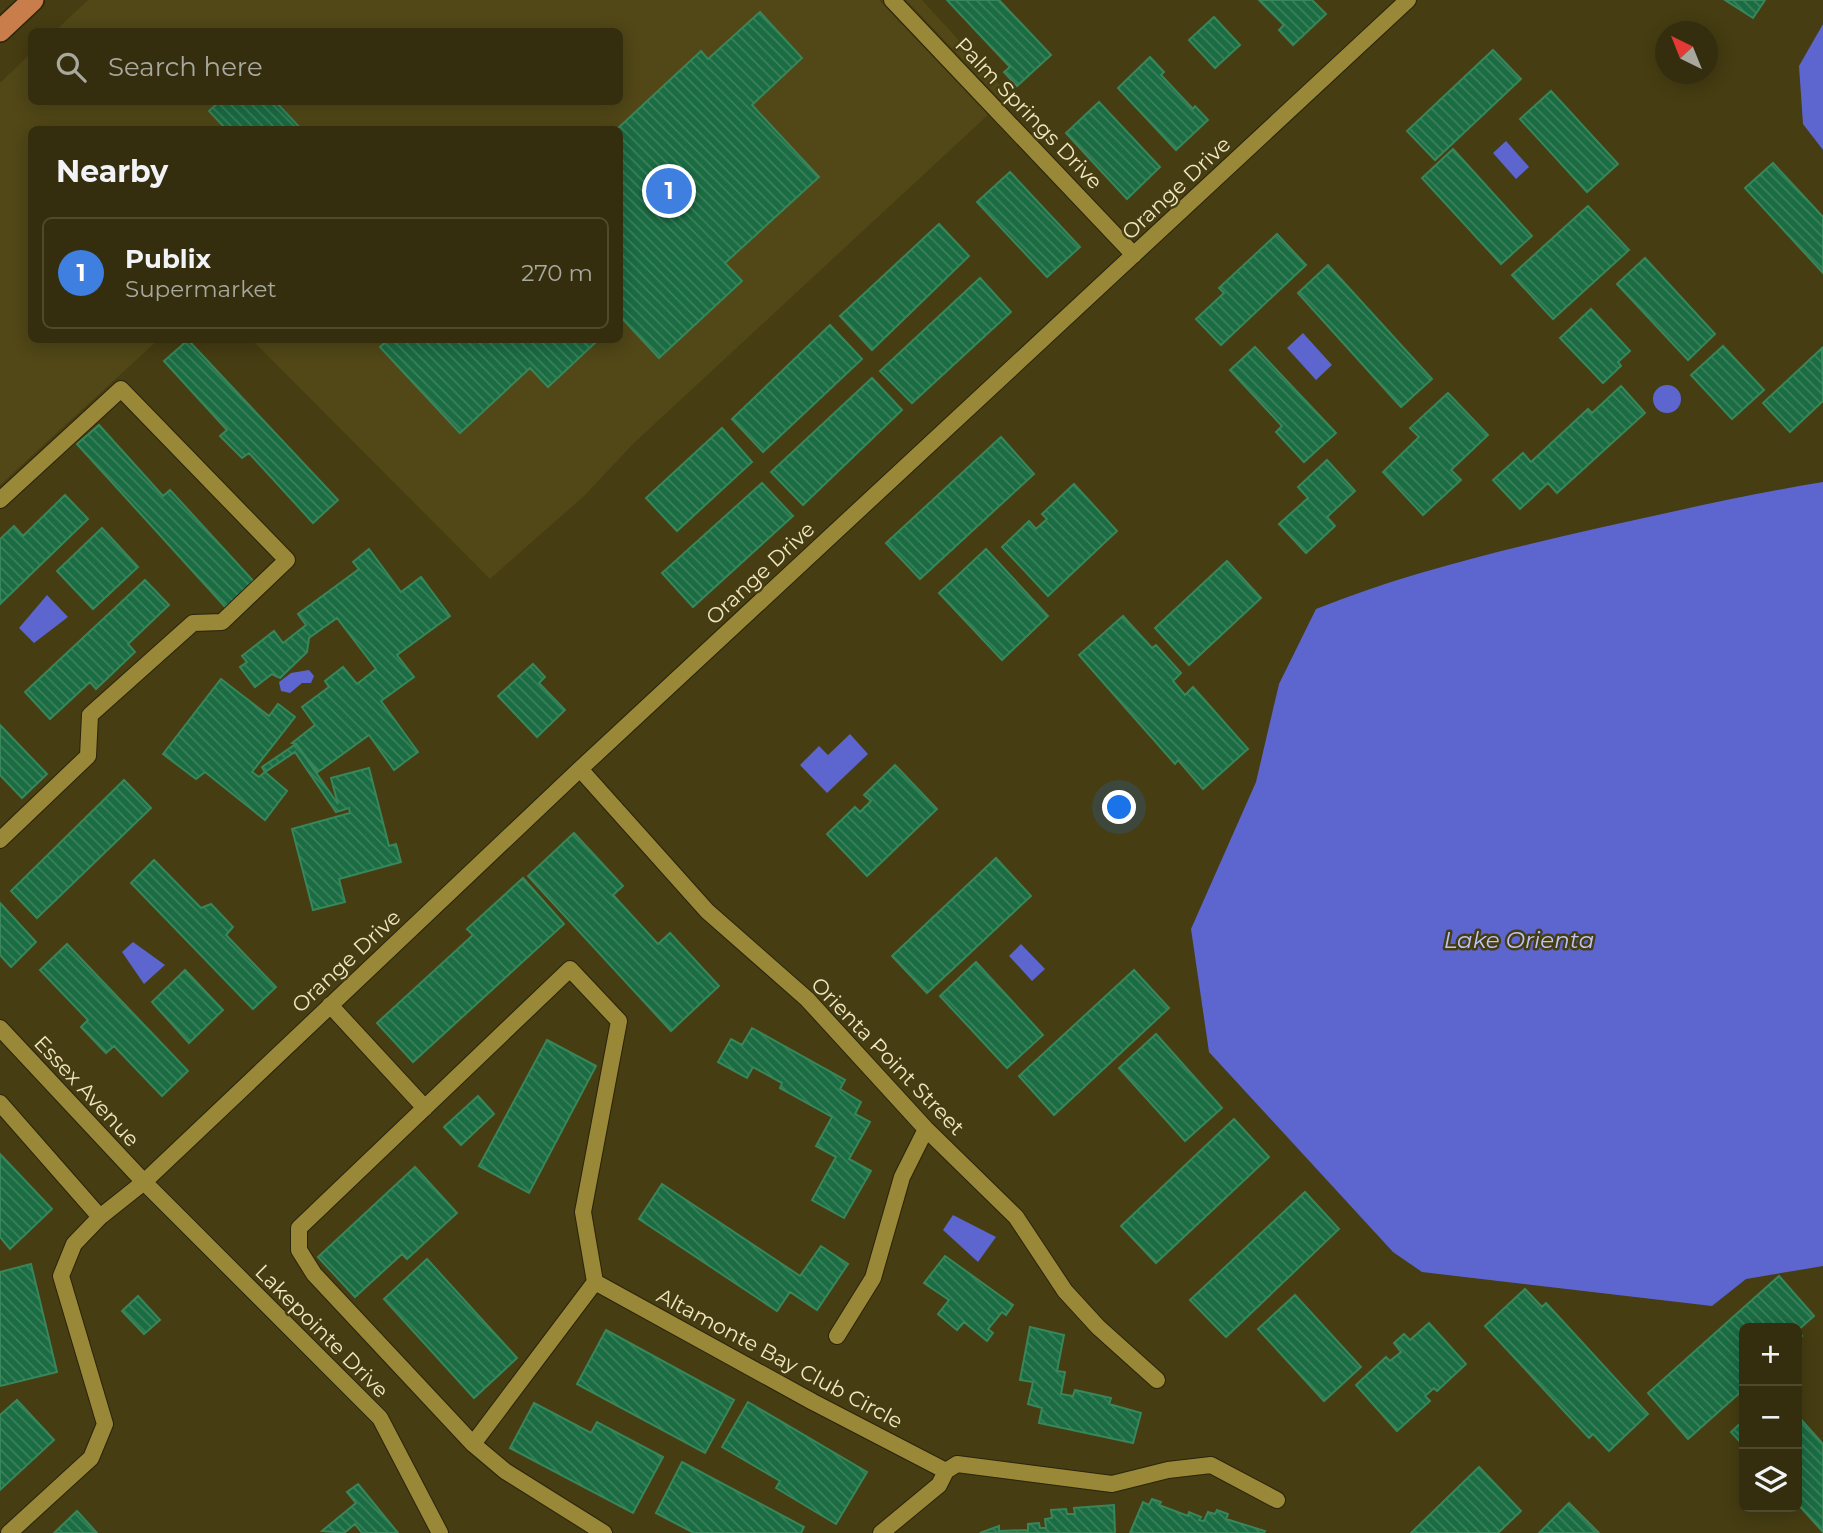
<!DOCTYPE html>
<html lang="en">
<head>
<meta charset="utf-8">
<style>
  body { margin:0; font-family:Montserrat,sans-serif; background:#3f3a1c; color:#f1f3f6 }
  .controls { position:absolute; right:21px; bottom:21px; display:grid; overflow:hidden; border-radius:10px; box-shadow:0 4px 18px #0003 }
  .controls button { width:63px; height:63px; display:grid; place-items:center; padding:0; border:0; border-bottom:2px solid #4e4a2e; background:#342e0e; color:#f1f3f6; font:35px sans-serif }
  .compass { position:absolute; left:1655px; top:21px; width:63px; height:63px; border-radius:50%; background:#342e0e; box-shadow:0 4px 18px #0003; rotate:317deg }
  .you { position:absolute; left:1120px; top:808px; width:24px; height:24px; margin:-18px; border:5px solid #fff; border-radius:50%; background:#1a73e8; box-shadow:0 0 0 10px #1a73e833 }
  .badge { display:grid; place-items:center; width:46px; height:46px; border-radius:50%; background:#1a73e8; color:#fff; font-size:23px; font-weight:700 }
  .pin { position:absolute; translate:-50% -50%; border:4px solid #fff; box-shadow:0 2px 7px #0006 }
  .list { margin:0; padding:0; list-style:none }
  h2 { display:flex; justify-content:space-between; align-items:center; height:91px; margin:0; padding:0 28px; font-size:30px }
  h2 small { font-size:23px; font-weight:400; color:#a9a89e }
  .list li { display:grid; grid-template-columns:46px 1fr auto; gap:21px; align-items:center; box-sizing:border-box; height:112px; margin:0 14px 14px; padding:0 14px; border:2px solid #4e4a2e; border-radius:10px }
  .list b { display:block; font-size:26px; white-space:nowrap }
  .list p { margin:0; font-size:23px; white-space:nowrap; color:#a9a89e }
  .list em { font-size:23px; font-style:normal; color:#a9a89e }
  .icon { flex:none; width:38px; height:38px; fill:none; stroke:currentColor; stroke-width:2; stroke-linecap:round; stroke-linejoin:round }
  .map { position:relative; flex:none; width:1823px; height:1533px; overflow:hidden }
  .search { position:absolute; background:#342e0e; box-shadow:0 4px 18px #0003; left:28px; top:28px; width:595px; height:77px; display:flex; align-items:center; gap:18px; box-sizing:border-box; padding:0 24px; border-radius:10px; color:#a9a89e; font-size:26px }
  .panel { position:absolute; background:#342e0e; box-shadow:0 4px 18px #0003; left:28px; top:126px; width:595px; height:217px; border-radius:10px }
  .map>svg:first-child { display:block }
  .built { fill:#514717 }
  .water { fill:#5d66ce }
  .building { fill:url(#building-back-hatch); stroke:#39865b; stroke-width:2 }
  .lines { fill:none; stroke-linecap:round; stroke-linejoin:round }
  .street-casing { stroke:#2a240b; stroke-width:18 }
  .primary-casing { stroke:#2a240b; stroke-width:24 }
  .street { stroke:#9a8839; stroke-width:16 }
  .primary { stroke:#c87d4a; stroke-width:21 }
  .labels { text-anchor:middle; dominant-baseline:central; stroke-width:5; stroke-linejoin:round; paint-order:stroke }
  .street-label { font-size:21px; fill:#f0e7c1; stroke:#463d12 }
  .water-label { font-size:23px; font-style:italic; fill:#bcc6fb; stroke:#463d12 }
</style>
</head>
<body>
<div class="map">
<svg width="1823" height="1533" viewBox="0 0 1823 1533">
  <defs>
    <pattern id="building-back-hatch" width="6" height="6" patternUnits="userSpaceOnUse" patternTransform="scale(1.75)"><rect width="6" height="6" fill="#1a6c43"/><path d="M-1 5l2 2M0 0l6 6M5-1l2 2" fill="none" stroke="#3c815c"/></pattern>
  </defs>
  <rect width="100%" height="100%" fill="#463d12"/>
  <path class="built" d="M88 0H879L988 115 633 444 584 496 490 579 252 340H620V130H32V340H158L0 485V83L31 53 32 102H620V32L55 31Z
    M906 0H922L1009 95 1002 101Z"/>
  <path class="water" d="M1823 24V150L1803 124 1799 66Z
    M1506 141 1529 167 1516 179 1493 153Z
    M1303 333 1332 365 1316 380 1287 348Z
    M1653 399a14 14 0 1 1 28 0a14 14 0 1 1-28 0Z
    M1823 482V1266L1746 1279 1712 1306 1422 1272 1393 1252 1209 1052 1191 929 1256 782 1279 684 1316 609C1408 572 1507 549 1603 527 1676 511 1749 494 1823 482Z
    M47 595 68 617 34 643 19 628Z
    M309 670 314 676 311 683H302L290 693 281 691 279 682 291 673Z
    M850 734 868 754 827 793 800 765 819 746 828 755Z
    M133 942 165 965 144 984 122 952Z
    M1021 944 1045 969 1032 981 1009 956Z
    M953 1215 996 1237 978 1262 943 1230Z"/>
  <path class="building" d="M947 0H999L1051 55 1017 86 1004 72 1010 67Z
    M1259 0H1312L1326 14 1293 45 1279 30 1284 25Z
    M1725 0H1765L1753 18Z
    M760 12 802 58 752 105 819 177 725 263 742 281 659 358 620 316V130H616L701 51 708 59Z
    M1214 17 1240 45 1215 68 1189 40Z
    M1493 50 1521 79 1435 160 1407 131Z
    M1150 57 1164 72 1161 75 1193 109 1195 106 1208 120 1176 150 1118 88Z
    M1551 91 1618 164 1587 192 1520 119Z
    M219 102H276L302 130H227L209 111Z
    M1099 102 1160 167 1127 199 1066 133Z
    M1453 149 1532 236 1501 264 1422 178Z
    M1773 163 1823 217V273L1745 188Z
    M1010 172 1080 247 1047 277 977 202Z
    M1588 206 1629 250 1553 319 1512 275Z
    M939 224 969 256 872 350 840 316Z
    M1277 234 1306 265 1221 345 1196 319 1224 293 1219 288Z
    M1645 258 1715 334 1688 360 1617 284Z
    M1328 265 1432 379 1401 407 1298 293Z
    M980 278 1011 312 912 403 880 371Z
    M1591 309 1630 351 1618 362 1621 366 1603 383 1560 338Z
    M830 325 862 359 763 452 732 419Z
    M188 340 338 500 313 523 249 453 242 458 220 436 227 430 164 361Z
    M388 340H593L596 342 548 387 530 368 460 433 380 347Z
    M1723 346 1764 390 1732 419 1691 375Z
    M1255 347 1336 433 1304 462 1276 432 1282 426 1230 370Z
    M1822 348 1823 401 1790 432 1763 403Z
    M872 378 902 410 803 505 771 472Z
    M1621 386 1645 413 1557 493 1548 483 1520 509 1493 480 1523 453 1531 462 1588 409 1592 413Z
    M1448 393 1488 435 1451 470 1461 480 1423 515 1383 472 1419 437 1410 428Z
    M99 425 163 496 170 490 256 584 228 610 77 444Z
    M722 428 752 462 677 531 646 498Z
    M1001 437 1034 474 920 579 886 543Z
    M1327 460 1355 491 1327 517 1335 526 1306 553 1279 524 1308 498 1298 487Z
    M762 483 793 516 693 607 662 573Z
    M1074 484 1117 531 1048 596 1002 547 1029 521 1036 529 1047 519 1042 514Z
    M65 495 88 519 0 604V539L14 526 23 536Z
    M102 528 138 567 93 609 57 571Z
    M369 549 401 592 421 577 450 616 397 655 414 677 381 701 418 752 394 770 369 735 318 772 296 744 292 743 315 725 302 707 329 687 325 681 343 667 357 684 376 669 337 618 309 638 307 652 280 678 272 674 255 687 240 667 247 662 242 656 274 631 283 643 306 625 298 614 359 569 353 562Z
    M986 549 1048 616 1002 660 939 593Z
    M1227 561 1261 598 1189 665 1155 628Z
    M145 580 169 605 128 644 135 652 96 689 90 682 50 719 25 692Z
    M1123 616 1152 648 1156 645 1181 673 1173 681 1185 695 1193 687 1248 749 1203 789 1178 760 1175 764 1079 655Z
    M533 664 545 677 539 683 565 710 537 737 498 696Z
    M221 679 269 716 278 704 295 717 252 772 259 777 265 772 287 791 265 820 205 772 196 779 163 754Z
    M0 725 47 774 22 798 0 775Z
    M296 744 338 804 331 778 369 768 389 846 396 844 401 862 339 879 345 902 313 910 292 829 350 813 349 808 336 812 295 752 265 772 262 767Z
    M895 765 937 809 867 876 827 834 855 807 860 812 871 801 864 795Z
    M124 780 151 808 37 918 11 891Z
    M574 833 623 886 613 895 658 944 670 933 719 986 671 1031 528 876Z
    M996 858 1031 896 927 993 892 956Z
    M154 860 201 908 211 904 233 927 226 935 276 987 253 1009 131 883Z
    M523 878 564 924 413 1062 377 1023 473 935 467 929Z
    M0 903 36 942 11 967 0 955Z
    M67 944 188 1071 162 1096 114 1046 106 1053 81 1027 88 1020 40 970Z
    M976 962 1043 1035 1007 1068 940 996Z
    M185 970 223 1010 189 1043 152 1002Z
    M1134 970 1169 1008 1054 1115 1019 1076Z
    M752 1028 845 1080 840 1089 861 1102 855 1114 870 1122 849 1159 871 1171 844 1218 812 1200 836 1157 816 1146 832 1117 780 1088 782 1083 753 1067 747 1078 718 1062 731 1039 742 1045Z
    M1156 1034 1222 1108 1185 1141 1119 1068Z
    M547 1040 596 1066 529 1193 479 1166Z
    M478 1096 494 1114 461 1145 444 1127Z
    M1234 1119 1269 1157 1156 1263 1121 1226Z
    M0 1154 52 1209 10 1249 0 1237Z
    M415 1167 457 1213 407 1259 402 1254 355 1297 318 1257Z
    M662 1184 800 1276 821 1246 848 1264 817 1310 790 1292 777 1311 639 1219Z
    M1305 1192 1339 1229 1226 1337 1190 1300Z
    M945 1256 1013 1305 1006 1315 1002 1312 988 1329 993 1333 987 1341 964 1322 957 1330 938 1314 949 1300 924 1283Z
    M427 1259 517 1358 474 1398 384 1299Z
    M31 1264 57 1372 0 1386V1272Z
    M1779 1276 1814 1316 1797 1331 1802 1336 1797 1340V1328H1744V1389L1688 1439 1648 1393Z
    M1525 1289 1542 1307 1546 1303 1648 1414 1609 1451 1593 1434 1589 1438 1485 1326Z
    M1295 1295 1361 1367 1324 1401 1258 1329Z
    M138 1296 160 1320 144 1334 122 1311Z
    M1429 1323 1466 1364 1437 1391 1434 1388 1425 1396 1430 1401 1397 1431 1356 1385 1386 1357 1390 1361 1401 1352 1394 1343 1404 1334 1410 1340Z
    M1030 1327 1064 1335 1057 1371 1065 1372 1061 1394 1073 1396 1075 1390 1111 1398 1109 1404 1141 1413 1133 1443 1039 1423 1042 1408 1028 1404 1033 1382 1020 1380Z
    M606 1330 734 1400 705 1453 577 1384Z
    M17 1400 54 1440 0 1490V1415Z
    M748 1402 867 1472 836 1524 776 1488 780 1481 722 1447Z
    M534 1403 591 1433 597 1422 663 1457 633 1513 510 1448Z
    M1797 1415 1823 1444V1532L1797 1503Z
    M1744 1420V1446L1731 1432Z
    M682 1462 804 1527 801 1533H694L656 1513Z
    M1479 1467 1521 1511 1498 1533H1411Z
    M358 1484 398 1533H362L355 1524 344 1533 322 1531 356 1503 347 1492Z
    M1152 1499 1161 1502 1159 1505 1188 1516 1189 1512 1201 1517 1199 1520 1204 1521 1208 1512 1215 1514 1217 1510 1228 1514 1226 1519 1265 1531 1264 1533H1130L1143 1502 1149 1505Z
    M1569 1503 1599 1533H1539Z
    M1114 1505 1115 1533H980L999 1526V1531L1028 1530V1524L1039 1523 1040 1528H1046L1045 1519 1052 1518 1051 1510 1066 1509 1067 1514H1075L1074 1508Z
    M77 1511 97 1533H54Z"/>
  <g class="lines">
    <defs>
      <path id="street" d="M892 0 1134 255
        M0 500 121 389 287 560 222 622 193 623 90 715 88 756 0 840
        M580 769 707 911 807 999 926 1129 1016 1217 1065 1291 1098 1327 1157 1380
        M330 1005 425 1108
        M0 1028 144 1182 380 1418 440 1533
        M0 1103 100 1217 74 1244 61 1276 105 1424 91 1458 9 1533
        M100 1217 144 1182 580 769 1408 0
        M595 1282 813 1402 946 1471
        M837 1336 873 1278 902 1177 926 1129
        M473 1444 595 1282 583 1212 619 1021 570 969 299 1228V1250L314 1274 473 1444 505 1471 604 1533
        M881 1533 939 1485 946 1471 957 1464 1112 1484 1168 1470 1211 1465 1277 1500"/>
      <path id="primary" d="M0 31 33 0"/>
    </defs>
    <use href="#street" class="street-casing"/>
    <use href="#primary" class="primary-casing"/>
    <use href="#street" class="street"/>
    <use href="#primary" class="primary"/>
  </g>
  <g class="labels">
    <g class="street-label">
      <text transform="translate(1029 113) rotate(46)">Palm Springs Drive</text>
      <text transform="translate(1176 188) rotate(-43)">Orange Drive</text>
      <text transform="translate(760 573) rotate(-43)">Orange Drive</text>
      <text transform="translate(346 961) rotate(-43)">Orange Drive</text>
      <text transform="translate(888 1056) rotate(46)">Orienta Point Street</text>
      <text transform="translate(87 1091) rotate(47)">Essex Avenue</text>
      <text transform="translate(322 1331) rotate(45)">Lakepointe Drive</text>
      <text transform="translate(780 1358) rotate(28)">Altamonte Bay Club Circle</text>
    </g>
    <g class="water-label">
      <text x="1519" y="940">Lake Orienta</text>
    </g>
  </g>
</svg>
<div class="controls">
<button>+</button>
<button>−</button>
<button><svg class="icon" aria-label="layers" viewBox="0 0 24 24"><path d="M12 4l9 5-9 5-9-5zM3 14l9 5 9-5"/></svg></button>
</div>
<svg class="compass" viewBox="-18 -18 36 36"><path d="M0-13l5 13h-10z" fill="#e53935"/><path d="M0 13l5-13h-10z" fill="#a9a89e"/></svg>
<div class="you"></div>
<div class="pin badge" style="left:669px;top:191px;background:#3f7fe0">1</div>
<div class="search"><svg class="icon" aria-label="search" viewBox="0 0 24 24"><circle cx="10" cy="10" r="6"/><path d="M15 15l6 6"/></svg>Search here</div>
<section class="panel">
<h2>Nearby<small></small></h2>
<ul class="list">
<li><span class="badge" style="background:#3f7fe0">1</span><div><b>Publix</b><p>Supermarket</p></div><em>270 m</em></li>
</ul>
</section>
</div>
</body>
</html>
